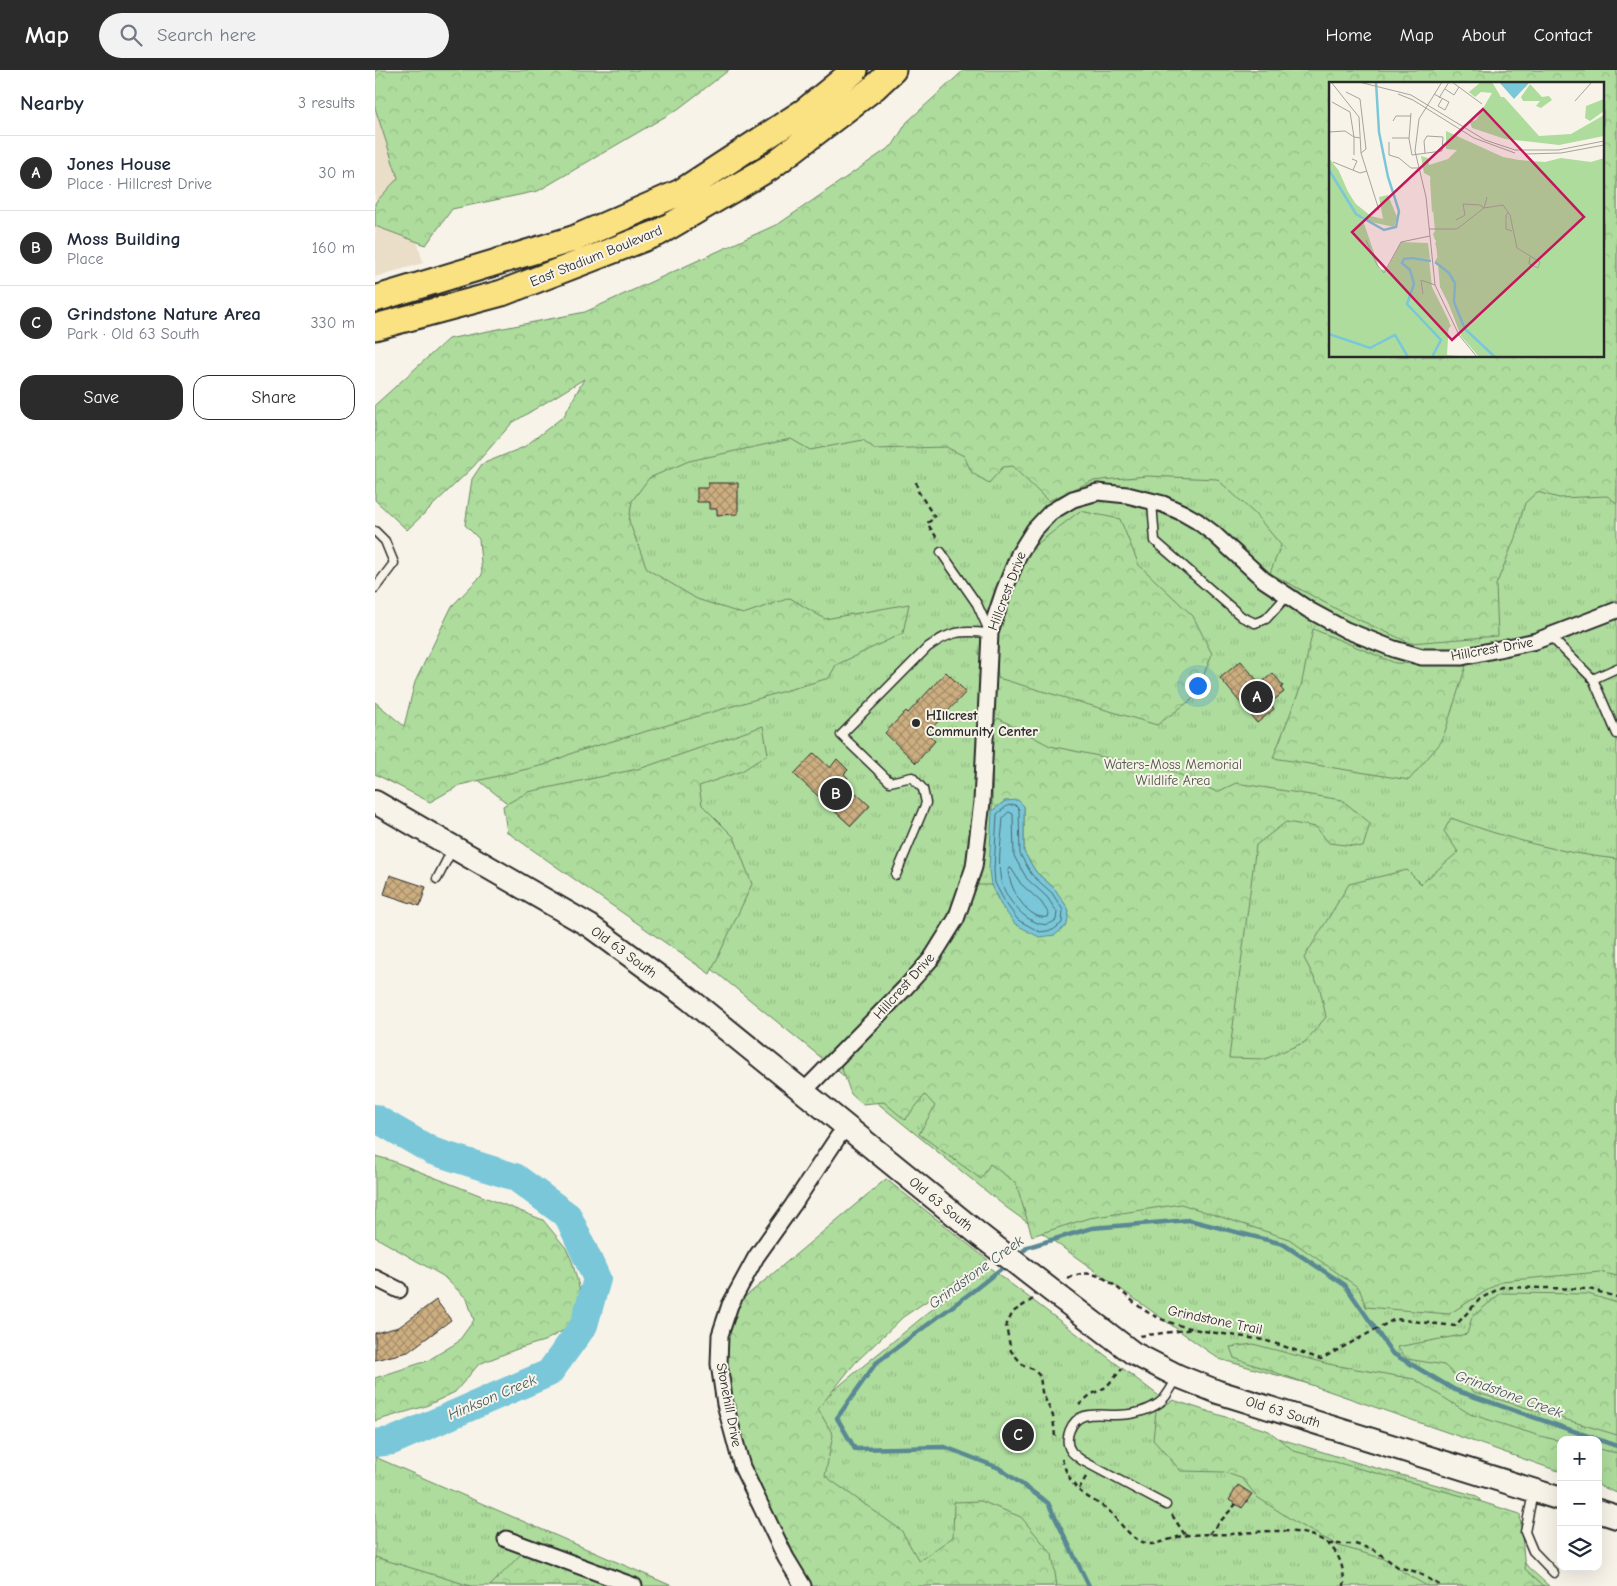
<!DOCTYPE html>
<html lang="en">
<head>
<meta charset="utf-8">
<style>
  body { margin:0; font-family:"Comic Neue",sans-serif; background:#f2f2f3; color:#1f2937 }
  .controls { position:absolute; right:15px; bottom:15px; display:grid; overflow:hidden; border-radius:10px; box-shadow:0 5px 20px #0002 }
  .controls button { width:45px; height:45px; display:grid; place-items:center; padding:0; border:0; border-bottom:1px solid #e0e1e3; background:#fff; color:#1f2937; font:25px sans-serif }
  .you { position:absolute; left:822px; top:615px; width:18px; height:18px; margin:-12px; border:4px solid #fff; border-radius:50%; background:#1a73e8; box-shadow:0 0 0 8px #1a73e833 }
  .badge { display:grid; place-items:center; width:32px; height:32px; border-radius:50%; background:#2b2b2b; color:#fff; font-size:16px; font-weight:700 }
  .pin { position:absolute; translate:-50% -50%; border:2px solid #fff; box-shadow:0 1px 5px #0006 }
  .list { margin:0; padding:0; list-style:none }
  h2 { display:flex; justify-content:space-between; align-items:center; height:65px; margin:0; padding:0 20px; font-size:21px }
  h2 small { font-size:16px; font-weight:400; color:#747a83 }
  .list li { display:grid; grid-template-columns:32px 1fr auto; gap:15px; align-items:center; box-sizing:border-box; height:75px; padding:0 20px; border-top:1px solid #e0e1e3 }
  .list b { display:block; font-size:19px; white-space:nowrap }
  .list p { margin:0; font-size:16px; white-space:nowrap; color:#747a83 }
  .list em { font-size:16px; font-style:normal; color:#747a83 }
  .actions { display:flex; gap:10px; padding:15px 20px }
  .actions a { flex:1; padding:11px 0; border:1px solid #2b2b2b; border-radius:15px; text-align:center; font-size:18px; color:#2b2b2b }
  .actions .main { background:#2b2b2b; color:#fff }
  .icon { flex:none; width:28px; height:28px; fill:none; stroke:currentColor; stroke-width:2; stroke-linecap:round; stroke-linejoin:round }
  .map { position:relative; flex:none; width:1242px; height:1516px; overflow:hidden }
  header { display:flex; align-items:center; gap:30px; box-sizing:border-box; height:70px; padding:0 25px; background:#2b2b2b; color:#fff }
  header strong { font-size:24px }
  nav { display:flex; gap:28px; margin-inline-start:auto; font-size:18px }
  .search { width:350px; height:45px; background:#f2f2f3; display:flex; align-items:center; gap:12px; box-sizing:border-box; padding:0 18px; border-radius:28px; color:#747a83; font-size:19px }
  main { display:flex }
  aside { flex:1; background:#fff }
  .map>svg:first-child { display:block }
  .built { fill:#eadec9 }
  .grass { fill:url(#grass-tufts); stroke:#6c8464; fill-rule:evenodd }
  .forest { fill:url(#forest-crowns); stroke:#6c8464; fill-rule:evenodd }
  .water { fill:#7ac7d9; stroke:#5a8993 }
  .lines { fill:none; stroke-linecap:round; stroke-linejoin:round }
  .shore { stroke:#4b6971; stroke-width:1 }
  .stream { stroke:#5a8993; stroke-width:4.5 }
  .river { stroke:#7ac7d9; stroke-width:28 }
  .building { fill:url(#building-cross-hatch); stroke:#2b2b2b }
  .lane-casing { stroke:#2b2b2b; stroke-width:11 }
  .street-casing { stroke:#2b2b2b; stroke-width:19 }
  .secondary-casing { stroke:#2b2b2b; stroke-width:26 }
  .primary-casing { stroke:#2b2b2b; stroke-width:29 }
  .path { stroke:#2b2b2b; stroke-width:2.5; stroke-dasharray:5 4; stroke-linecap:butt }
  .lane { stroke:#f7f3e8; stroke-width:8 }
  .street { stroke:#f7f3e8; stroke-width:15 }
  .secondary { stroke:#f7f3e8; stroke-width:22 }
  .primary { stroke:#fae181; stroke-width:25 }
  .secondary-bridge-casing { stroke:#2b2b2b; stroke-width:26; stroke-linecap:butt }
  .secondary-bridge { stroke:#f7f3e8; stroke-width:22 }
  .poi-dot { fill:#2b2b2b; stroke:#f7f3e8; stroke-width:2 }
  .labels { text-anchor:middle; dominant-baseline:central; stroke-width:4; stroke-linejoin:round; paint-order:stroke }
  .street-label { font-size:14px; fill:#2b2b2b; stroke:#f7f3e8 }
  .poi-label { font-size:14px; font-weight:bold; fill:#2b2b2b; stroke:#f7f3e8; text-anchor:start }
  .park-label { font-size:14px; fill:#4c5747; stroke:#f7f3e8 }
  .water-label { font-size:15px; font-style:italic; fill:#435a5f; stroke:#f7f3e8 }
  .inset-river { fill:none; stroke:#7ac7d9; stroke-width:2.5 }
  .inset-road { fill:none; stroke:#a5a39c; stroke-width:1 }
  .view { fill:#c2185b; fill-opacity:0.15; stroke:#c2185b; stroke-width:2.5 }
  .inset-edge { fill:none; stroke:#2b2b2b; stroke-width:2.5 }
</style>
</head>
<body>
<header>
<strong>Map</strong>
<div class="search"><svg class="icon" aria-label="search" viewBox="0 0 24 24"><circle cx="10" cy="10" r="6"/><path d="M15 15l6 6"/></svg>Search here</div>
<nav><a>Home</a><a>Map</a><a>About</a><a>Contact</a></nav>
</header>
<main>
<aside>
<h2>Nearby<small>3 results</small></h2>
<ul class="list">
<li><span class="badge">A</span><div><b>Jones House</b><p>Place · Hillcrest Drive</p></div><em>30 m</em></li>
<li><span class="badge">B</span><div><b>Moss Building</b><p>Place</p></div><em>160 m</em></li>
<li><span class="badge">C</span><div><b>Grindstone Nature Area</b><p>Park · Old 63 South</p></div><em>330 m</em></li>
</ul>
<div class="actions"><a class="main">Save</a><a>Share</a></div>
</aside>
<div class="map">
<svg width="1242" height="1516" viewBox="0 0 1242 1516">
  <defs>
    <pattern id="grass-tufts" width="24" height="20" patternUnits="userSpaceOnUse" patternTransform="scale(1.25)"><rect width="24" height="20" fill="#addc9c"/><path d="M3 7l-1-3M5 7V3M7 7l1-3M15 17l-1-3M17 17v-4M19 17l1-3" fill="none" stroke="#95bd87"/></pattern>
    <pattern id="forest-crowns" width="20" height="18" patternUnits="userSpaceOnUse" patternTransform="scale(1.25)"><rect width="20" height="18" fill="#addc9c"/><path d="M2 6a3 3 0 1 1 6 0M12 15a3 3 0 1 1 6 0" fill="none" stroke="#95bd87"/></pattern>
    <pattern id="building-cross-hatch" width="8" height="8" patternUnits="userSpaceOnUse" patternTransform="scale(1.25)"><rect width="8" height="8" fill="#ccae80"/><path d="M0 0l8 8M0 8l8-8" fill="none" stroke="#a68e69"/></pattern>
  </defs>
  <rect width="100%" height="100%" fill="#f7f3e8"/>
  <filter id="ink" filterUnits="userSpaceOnUse"><feTurbulence type="fractalNoise" baseFrequency=".02" numOctaves="2"/><feDisplacementMap in="SourceGraphic" scale="10" xChannelSelector="R" yChannelSelector="G"/><feConvolveMatrix kernelMatrix="1 2 1 2 8 2 1 2 1" color-interpolation-filters="sRGB"/></filter>
  <g filter="url(#ink)">
    <path class="built" d="M0 6 48 193 0 207Z"/>
    <path class="grass" d="M679 0H1242V1399L1223 1394V1370H1186V1384L844 1289 632 1138 101 708 296 336ZM956 14H1228V286H956Z
      M611 1195 796 1335 990 1395 1102 1426 1153 1497 1174 1516H430L353 1261 459 1320Z
      M0 1387 297 1516H0Z"/>
    <path class="forest" d="M0 0H354L303 39 163 121 77 139 51 175 0 156V133L23 108 0 38Z
      M589 0H1242V433L1232 426 1184 428 1162 422 1150 433 1140 468 1121 515 1123 566 1035 573 967 542 895 503 906 475 880 444 842 409 772 406 717 411 673 431 637 396 628 397 614 413 597 403 589 386 571 377 500 379 488 370 435 380 416 369 314 391 274 408 257 431 254 451 272 499 322 529 368 544 415 528 450 549 534 534 528 563 461 595 454 608 200 682 169 695 85 715 55 732 0 704V632L29 656 40 612 77 536 107 505 104 469 90 455 97 409 107 394 149 377 189 346 209 309 137 353 98 397 32 460 0 430V335L73 269 210 242 405 153 518 75 532 52ZM956 14H1228V286H956Z
      M705 441 745 449 764 495 818 546 837 584 820 627 782 655 623 608 620 571 653 481Z
      M938 559 1020 593 1091 596 1067 671 1034 710 898 688 926 616Z
      M623 648 675 676 797 701 842 722 861 713 967 730 995 753 988 777 954 773 941 757 911 752 881 775 854 988 890 989 930 972 951 947 945 919 929 888 974 814 1032 800 1046 814 1083 782 1069 761 1076 748C1130 768 1185 783 1242 789V1206L1225 1202 1127 1211 1074 1244 991 1237 984 1218 914 1169 806 1134 714 1148 657 1166 641 1113 615 1094 606 1109 544 1064 560 1036 550 1025 530 1050 509 1032 487 1034 476 1024 466 996 543 915 577 870 601 815H616L626 835 680 819 661 802 649 782V736L630 731 617 741 618 654Z
      M388 656 393 684 367 701 324 716 327 735 359 767 377 814 335 904 132 762 128 736 153 722 267 698Z
      M0 1086 15 1090 168 1150 191 1178 197 1191 207 1228 193 1258 169 1271 142 1279 104 1294 80 1322 51 1336 0 1351V1308L52 1291 83 1272 99 1250 92 1229 68 1206 0 1167Z
      M511 1109 613 1190 528 1247 480 1293 443 1339 458 1365 450 1406 526 1460 544 1491 578 1467 579 1432 606 1431 646 1447 677 1484 682 1516H431L362 1370 346 1271 358 1237Z
      M1126 1223 1213 1224 1242 1233V1365L1099 1322 1069 1295 1032 1289 1022 1277 1092 1264 1097 1247Z
      M878 1274 953 1294 1039 1309 1095 1344 1165 1366 1186 1371V1402L859 1288 855 1277Z
      M798 1330 894 1361 919 1381 1091 1427 1145 1444 1150 1499 1169 1516H1052L1028 1502 1017 1491 964 1476 923 1454 882 1427 868 1409 849 1402 806 1401 778 1370 781 1341Z
      M1223 1379 1242 1383V1423L1223 1415Z
      M149 1481 247 1516H115Z
      M0 1487 96 1516H0Z"/>
    <path class="water" d="M643 730 649 736V782L661 802 680 819 694 840 692 855 680 865 664 867 640 854 626 835 616 815 614 800 617 741 630 731Z"/>
    <g class="lines">
      <path class="shore" d="M640 735 644 739 645 784 657 805 677 823 688 840 687 853 678 860 665 862 643 850 630 832 620 813 619 800 622 744 632 736Z
        M634 742 638 744 639 786 652 809 672 827 682 842 681 850C672 857 666 855 656 850 643 843 630 826 626 811 622 793 627 766 628 748Z
        M636 798 646 814 666 832 674 844 673 847C652 851 634 817 633 800Z"/>
      <path class="stream" d="M642 1186 653 1177 717 1158 814 1150 908 1174 970 1215 1017 1283 1080 1320 1242 1376
        M632 1194 598 1221 501 1293 462 1348 480 1379 570 1377 624 1398 673 1433 714 1516"/>
      <path class="river" d="M0 1048 57 1081 140 1107 193 1146 222 1209 209 1255 174 1303 17 1371 0 1373"/>
    </g>
    <path class="building" d="M333 413H363V444L342 445V439H334V432H322V418H333Z
      M866 591 885 614 898 603 908 616 906 618 909 622 895 633 899 639 882 653 845 608Z
      M571 602 591 622 552 663 560 671 541 693 510 663 531 641 533 643Z
      M439 683 455 698 462 689 473 700 469 704 473 708 469 712 495 736 476 756 419 704Z
      M15 805 51 817 45 836 9 824Z
      M61 1230 76 1250 33 1282 0 1290V1263L24 1257Z
      M863 1415 877 1424 867 1438 854 1430Z"/>
    <g class="lines">
      <defs>
        <path id="lane" d="M777 432 780 471 867 547 880 553 891 549 912 526
          M0 461 10 471 19 493 0 518
          M1175 566 1218 609 1242 598
          M1218 609 1242 664
          M521 805 551 733 548 719 537 707 515 712 466 665 553 577C577 560 586 561 615 563L602 534 566 482
          M62 809 77 780
          M1158 1423 1150 1462 1158 1481 1179 1503
          M791 1435 708 1391C704 1388 699 1385 696 1381 688 1369 696 1350 709 1346 719 1343 729 1345 740 1345 754 1345 771 1342 784 1333 792 1328 797 1316 802 1308"/>
        <path id="street" d="M428 1022 530 918 556 889 581 849 599 797 607 732 615 563 629 521 644 484 659 460 676 442 698 429 723 422 752 425 788 434 808 443 822 451 838 463 889 510 934 540 971 560 1019 579 1047 587H1087L1161 571 1242 540
          M0 1208 24 1220
          M131 1469 259 1516
          M428 1516 411 1488 367 1397 350 1334 344 1294 345 1265 355 1235 381 1187 418 1135 463 1067 472 1057"/>
        <path id="secondary" d="M0 732 215 856 313 928 606 1166
          M686 1228 758 1283 803 1306 843 1322 1186 1429
          M1223 1441 1242 1447"/>
        <path id="primary" d="M0 229 198 169 306 122 430 41 480 0
          M0 257 127 223 283 163 394 98 500 17 518 0"/>
      </defs>
      <use href="#lane" class="lane-casing"/>
      <use href="#street" class="street-casing"/>
      <use href="#secondary" class="secondary-casing"/>
      <use href="#primary" class="primary-casing"/>
      <path class="path" d="M541 412 543 421 560 448 552 453 564 471
        M693 1209C727 1189 748 1229 774 1243 808 1262 850 1263 888 1270 907 1275 927 1283 946 1289L1020 1249 1080 1256 1105 1229 1127 1217 1214 1219 1242 1227
        M658 1229 638 1242 631 1256 636 1281 649 1296 658 1299 665 1306 667 1322 678 1346 680 1367
        M765 1266 819 1259
        M704 1335 715 1325 731 1317 747 1299
        M687 1389C689 1397 694 1409 700 1416 708 1427 724 1432 734 1441 746 1453 756 1471 775 1474 781 1475 799 1467 808 1466 824 1463 841 1465 857 1464 903 1460 970 1450 969 1516
        M704 1419 712 1405
        M797 1445 810 1465
        M834 1464 861 1434
        M953 1474H980L999 1480 1023 1497 1042 1502 1066 1516"/>
      <use href="#lane" class="lane"/>
      <use href="#street" class="street"/>
      <use href="#secondary" class="secondary"/>
      <use href="#primary" class="primary"/>
      <defs>
        <path id="secondary-bridge" d="M606 1166 686 1228"/>
      </defs>
      <use href="#secondary-bridge" class="secondary-bridge-casing"/>
      <use href="#secondary-bridge" class="secondary-bridge"/>
    </g>
  </g>
  <circle class="poi-dot" cx="541" cy="653" r="5"/>
  <g class="labels">
    <g class="street-label">
      <text transform="translate(221 186) rotate(-22)">East Stadium Boulevard</text>
      <text transform="translate(632 521) rotate(-69)">Hillcrest Drive</text>
      <text transform="translate(1117 579) rotate(-10)">Hillcrest Drive</text>
      <text transform="translate(249 882) rotate(36)">Old 63 South</text>
      <text transform="translate(529 916) rotate(-48)">Hillcrest Drive</text>
      <text transform="translate(566 1134) rotate(39)">Old 63 South</text>
      <text transform="translate(840 1250) rotate(12)">Grindstone Trail</text>
      <text transform="translate(354 1335) rotate(79)">Stonehill Drive</text>
      <text transform="translate(908 1342) rotate(17)">Old 63 South</text>
    </g>
    <g class="poi-label">
      <text x="551" y="645">HIllcrest<tspan x="551" dy="16">Community Center</tspan></text>
    </g>
    <g class="park-label">
      <text x="798" y="694">Waters-Moss Memorial<tspan x="798" dy="16">Wildlife Area</tspan></text>
    </g>
    <g class="water-label">
      <text transform="translate(601 1202) rotate(-36)">Grindstone Creek</text>
      <text transform="translate(1134 1324) rotate(20)">Grindstone Creek</text>
      <text transform="translate(117 1327) rotate(-23)">Hinkson Creek</text>
    </g>
  </g>
  <g transform="translate(954 12)">
    <rect width="275" height="275" fill="#f7f3e8"/>
    <path d="M0 80 30 127 51 188 60 187 74 160 77 174 100 177 103 205 120 239 118 273 143 275H0ZM149 80 275 88V275H156L141 263 111 205 101 93Z" fill="#addc9c"/>
    <path d="M152 0H163L172 15H175L210 54 242 52 275 33V54L230 63 176 57 143 46 141 40 147 38 163 11 152 10 146 15 140 10ZM201 2 213 15 220 14 223 18 212 26 207 24 211 19H194L192 15ZM275 17V29L261 39 256 36 257 24ZM117 49 174 75 190 78 216 80 232 76 262 80 275 76V171L243 184 235 179 236 173 247 167V164L239 169H233L226 178 218 173 212 162 196 171 189 164 183 146 187 144V134L172 121 168 107 156 93 141 84 133 91 137 103 151 117 148 119 95 91 92 74 99 76 100 83 119 77 128 68 117 67ZM0 76 10 89 23 119 42 134 54 137 50 115 59 113 68 135 65 145 42 140 28 131 0 86ZM0 93 13 120 32 139 25 148 31 160H38L51 190 57 189 72 160 99 161 101 177 74 174 69 180V195L77 194 81 201 72 216 74 223 90 237 88 242 0 187ZM101 98 104 99 129 114 127 117 118 114 114 126 103 130ZM173 124 176 128 172 147 161 148 152 131ZM149 134 170 175 167 176 163 167H158L138 181 141 185 149 187 153 180 163 178 169 184 177 181 189 202 182 214 186 216 200 209 207 197H211L225 204 229 210 223 219 242 228 256 224V244L275 247V275H215L186 269 160 249 149 231 133 221 127 214V201L121 189 106 179 110 173 106 161 110 158H106L104 152 106 149 132 145V152L138 153 140 141ZM182 154 191 170 177 175 168 161ZM270 175 275 176 274 235 262 213 264 206 253 186ZM8 193 21 204 0 210V197ZM101 204 122 244 117 249 118 275H106L109 257 97 240 108 241 98 211ZM113 205 137 250 162 275H150L132 254ZM126 220 139 224 146 232 156 252 189 273 204 275 162 272 136 246ZM0 234 16 238 43 255 63 237 82 255 94 243 104 252 106 260 99 275H80L65 251 47 262 0 252ZM64 256 70 272 75 275H0V260L6 258 36 268 50 266Z" fill="#addc9c"/>
    <path d="M170 0H201L185 17Z" fill="#7ac7d9"/>
    <path class="inset-river" d="M0 88 27 132 55 148 67 145 70 129 59 95 50 50 47 0M102 179 83 176 75 177 73 181 81 188 85 202 78 222 112 258 103 275M106 180 120 191 126 201 125 220 136 247 166 275M0 252 41 266 66 253 79 275"/>
    <path class="inset-road" d="M2 0 30 35 32 71 50 128M30 0 82 13 156 58 186 68H229L275 59M113 0 90 37 86 69 97 115 106 203 130 253 148 275M123 0 153 22M116 7 125 13 130 5M17 10 31 17 37 67 32 71M69 12 84 18 145 56 186 71M105 12 120 20 116 28 109 24 113 17M110 16 120 0M246 19 263 0M3 20 21 30 25 55 31 56M82 31 80 57 83 73 113 69 114 55 98 54 95 59 96 71M64 39 67 34H82M0 50 16 49 25 55V73M63 56H80M60 60V73L70 76 82 86H90M196 72 232 71 275 63M23 77 28 79 24 88M4 80 31 91 38 89M180 130 177 133V147L183 149M127 138 136 133 134 122 151 123 155 126 158 115M100 147H128L155 126 174 123 181 133 188 166 211 180 209 186 200 182 201 175M37 158 48 183 55 191 72 160 101 154M94 212 92 198 106 203"/>
    <path class="view" d="M154 27 255 135 123 258 23 150Z"/>
    <rect width="275" height="275" class="inset-edge"/>
  </g>
</svg>
<div class="controls">
<button>+</button>
<button>−</button>
<button><svg class="icon" aria-label="layers" viewBox="0 0 24 24"><path d="M12 4l9 5-9 5-9-5zM3 14l9 5 9-5"/></svg></button>
</div>
<div class="you"></div>
<div class="pin badge" style="left:882px;top:627px">A</div>
<div class="pin badge" style="left:461px;top:724px">B</div>
<div class="pin badge" style="left:643px;top:1365px">C</div>
</div>
</main>
</body>
</html>
